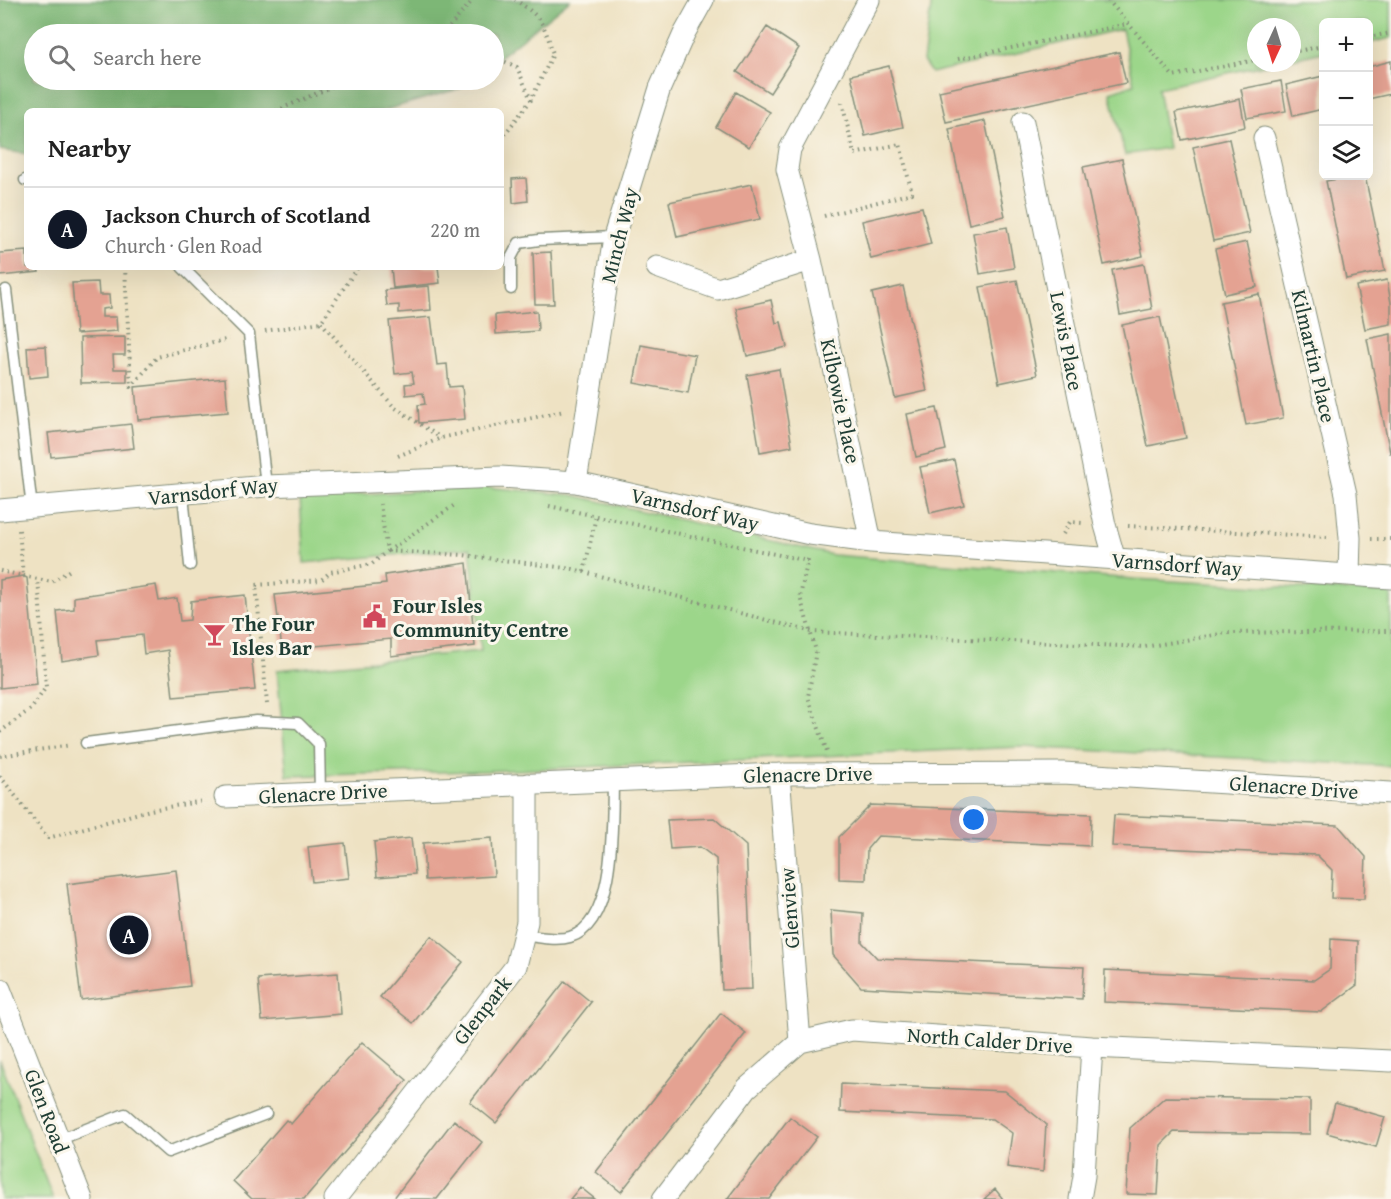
<!DOCTYPE html>
<html lang="en">
<head>
<meta charset="utf-8">
<style>
  body { margin:0; font-family:"Gentium Book Plus",serif; background:#f6f6f6; color:#222 }
  .controls { position:absolute; right:18px; top:18px; display:grid; overflow:hidden; border-radius:9px; box-shadow:0 6px 24px #0002 }
  .controls button { width:54px; height:54px; display:grid; place-items:center; padding:0; border:0; border-bottom:2px solid #e0e0e0; background:#fff; color:#222; font:30px sans-serif }
  .compass { position:absolute; left:1247px; top:18px; width:54px; height:54px; border-radius:50%; background:#fff; box-shadow:0 6px 24px #0002; rotate:184deg }
  .you { position:absolute; left:974px; top:820px; width:21px; height:21px; margin:-15px; border:4px solid #fff; border-radius:50%; background:#1a73e8; box-shadow:0 0 0 9px #1a73e833 }
  .badge { display:grid; place-items:center; width:39px; height:39px; border-radius:50%; background:#111827; color:#fff; font-size:20px; font-weight:700 }
  .pin { position:absolute; translate:-50% -50%; border:3px solid #fff; box-shadow:0 2px 6px #0006 }
  .list { margin:0; padding:0; list-style:none }
  h2 { display:flex; justify-content:space-between; align-items:center; height:78px; margin:0; padding:0 24px; font-size:26px }
  h2 small { font-size:20px; font-weight:400; color:#767676 }
  .list li { display:grid; grid-template-columns:39px 1fr auto; gap:18px; align-items:center; box-sizing:border-box; height:84px; padding:0 24px; border-top:2px solid #e0e0e0 }
  .list b { display:block; font-size:22px; white-space:nowrap }
  .list p { margin:0; font-size:20px; white-space:nowrap; color:#767676 }
  .list em { font-size:20px; font-style:normal; color:#767676 }
  .icon { flex:none; width:33px; height:33px; fill:none; stroke:currentColor; stroke-width:2; stroke-linecap:round; stroke-linejoin:round }
  .map { position:relative; flex:none; width:1391px; height:1199px; overflow:hidden }
  .search { position:absolute; background:#fff; box-shadow:0 6px 24px #0002; left:24px; top:24px; width:480px; height:66px; display:flex; align-items:center; gap:15px; box-sizing:border-box; padding:0 21px; border-radius:33px; color:#767676; font-size:22px }
  .panel { position:absolute; background:#fff; box-shadow:0 6px 24px #0002; left:24px; top:108px; width:480px; height:162px; border-radius:9px }
  .map>svg:first-child { display:block }
  .green { fill:#9cd68a; stroke:#5e8a5f; stroke-width:1.5 }
  .forest { fill:#7db776; stroke:#4e7a55; stroke-width:1.5 }
  .building { fill:#e4a292 }
  .lines { fill:none; stroke-linecap:round; stroke-linejoin:round }
  .lane-casing { stroke:#86907c; stroke-width:13 }
  .street-casing { stroke:#86907c; stroke-width:23 }
  .path { stroke:#86907c; stroke-width:4; stroke-dasharray:1.5 4.5; stroke-linecap:butt }
  .lane { stroke:#fff; stroke-width:10 }
  .street { stroke:#fff; stroke-width:21 }
  .labels { text-anchor:middle; dominant-baseline:central; stroke-width:6; stroke-linejoin:round; paint-order:stroke }
  .street-label { font-size:21px; fill:#1f3d34; stroke:#fbf7ec }
  .poi-label { font-size:21px; font-weight:bold; fill:#1f3d34; stroke:#fbf7ec; text-anchor:start }
</style>
</head>
<body>
<div class="map">
<svg width="1391" height="1199" viewBox="0 0 1391 1199">
  <rect width="100%" height="100%" fill="#fbf7ec"/>
  <filter id="ink" filterUnits="userSpaceOnUse"><feTurbulence type="fractalNoise" baseFrequency=".0167" numOctaves="2"/><feDisplacementMap in="SourceGraphic" scale="12" xChannelSelector="R" yChannelSelector="G"/><feConvolveMatrix kernelMatrix="1 2 1 2 8 2 1 2 1" color-interpolation-filters="sRGB"/></filter>
  <filter id="wash" filterUnits="userSpaceOnUse"><feTurbulence type="fractalNoise" baseFrequency=".008" numOctaves="4" result="noise"/><feDisplacementMap in="SourceGraphic" scale="24" xChannelSelector="R" yChannelSelector="G"/><feGaussianBlur stdDeviation="1.35" result="paint"/><feColorMatrix in="noise" values="0 0 0 0 0 0 0 0 0 0 0 0 0 0 0 0 0 1.4 0 .05"/><feComposite in="paint" operator="in"/></filter>
  <g filter="url(#wash)">
    <rect width="100%" height="100%" fill="#eee2c3"/>
    <path class="green" d="M932 0 1014 2 1032 0H1391V38L1369 43 1368 22H1324L1323 52 1292 59V27H1256V63H1274L1158 88 1168 148 1125 155 1110 92 1134 84 1122 29 931 73 923 61Z
      M485 487 572 495 833 555 1134 579 1391 593V766L1022 747 516 770 287 776 277 670 481 651 470 548 304 563 300 498Z
      M0 1060 53 1199H0Z"/>
    <path class="forest" d="M0 0H570L494 61V34H34V80H471L461 88 382 111H27V154L0 150Z"/>
    <g id="blocks">
      <path class="building" d="M767 27 799 48 770 93 737 72Z
        M1119 52 1126 83 946 122 939 91Z
        M1391 61V94L1368 99V67Z
        M889 66 903 127 865 136 851 75Z
        M1323 76V109L1293 116 1286 85Z
        M1281 81 1286 111 1247 118 1241 89Z
        M736 92 770 112 749 147 716 127Z
        M1240 99 1245 127 1182 140 1176 112Z
        M985 121 1005 216 969 224 949 129Z
        M1229 139 1250 233 1213 241 1193 147Z
        M1122 159 1143 256 1104 265 1083 167Z
        M1354 176H1365L1385 271 1346 279 1326 181Z
        M526 178 528 201 513 203 512 179Z
        M752 184 760 219 677 237 669 202Z
        M922 207 931 244 871 259 862 221Z
        M1007 227 1014 268 980 274 973 233Z
        M1247 242 1257 287 1225 294 1215 249Z
        M27 251V267H38L39 272 0 276V253Z
        M551 252 554 304H535L533 253Z
        M1144 264 1152 309 1120 315 1112 270Z
        M391 267H438L440 283 393 288Z
        M1017 280 1037 375 999 383 980 287Z
        M1387 280 1391 303V324L1365 329 1356 286Z
        M98 282 99 295H109L110 308 102 309V317H116L117 331 76 334 72 283Z
        M429 286 431 310 399 313V305L387 306 385 290Z
        M903 286 927 391 895 398 872 293Z
        M1259 294 1283 418 1246 425 1221 302Z
        M771 300 776 323 781 322 787 347 747 356 736 308Z
        M537 311 538 331 496 334 495 315Z
        M431 317 437 365 447 364 449 387 462 386 465 419 419 423 418 405 425 404 423 393 406 395 405 384 414 383 412 372 395 374 389 321Z
        M1160 317 1186 438 1148 446 1122 325Z
        M1391 334V453H1390L1367 339Z
        M125 337V355H113L114 369H127V382L81 383 80 338Z
        M641 345 695 355 688 393 634 383Z
        M46 346 48 376 29 378 27 347Z
        M779 369 792 446 760 452 747 375Z
        M225 378 228 412 138 420 135 387Z
        M937 408 946 450 916 457 907 414Z
        M131 424 134 448 51 457 48 433Z
        M954 460 964 505 930 513 920 467Z
        M467 563 475 646 391 656V639L282 649 275 595 386 584 385 575Z
        M23 576 27 578 37 684 0 688V580Z
        M156 585 159 601 177 598 180 621 190 620 191 601 245 595 255 690 173 697 168 650 144 654 142 635 97 640 99 655 62 661 57 611 74 609V597Z
        M871 805 1091 814 1090 846 878 836 867 849 866 880 839 879V837Z
        M1114 815 1338 825 1366 857 1364 899 1331 898 1332 870 1317 855 1112 846Z
        M714 818 746 846 752 989 722 990 716 859 700 847 670 849 667 820Z
        M411 838 415 874 377 877 374 842Z
        M492 838 494 876 425 880 423 843Z
        M345 843 349 878 312 882 308 847Z
        M176 870 190 986 81 1000 67 884Z
        M831 910 863 913 862 942 877 958 1084 967 1082 999 861 987 833 955Z
        M431 936 463 962 413 1023 380 997Z
        M1331 939 1358 941 1357 985 1321 1012 1104 1002 1105 970 1314 980 1330 969Z
        M338 973 341 1014 262 1021 258 979Z
        M565 981 591 1002 496 1123 470 1102Z
        M721 1013 746 1033 621 1192 596 1172Z
        M362 1042 407 1080 304 1199H252L233 1181 286 1120 291 1124Z
        M841 1084 1005 1091 1046 1124 1043 1172 1007 1167 1012 1133 992 1119 840 1112Z
        M1165 1097 1310 1099V1134L1174 1132 1161 1145 1158 1195 1126 1194 1130 1128Z
        M1335 1103 1385 1117 1376 1147 1327 1133Z
        M790 1117 817 1137 769 1199H727Z
        M454 1120 482 1142 451 1181 437 1199H393Z
        M580 1187 595 1199H570Z
        M995 1189 1003 1199H984Z"/>
    </g>
  </g>
  <g filter="url(#ink)">
    <use href="#blocks" fill-opacity="0" stroke="#86907c" stroke-width="1.5"/>
    <g class="lines">
      <defs>
        <path id="lane" d="M25 180H27
          M182 267 249 334 266 486
          M511 289V258L519 243 539 240 614 237
          M6 290 32 508
          M183 495 190 565
          M86 743 256 721 298 723 319 744 320 793
          M524 935C537 937 557 941 570 937 617 923 612 819 613 780
          M58 1140 125 1114 168 1152 266 1114"/>
        <path id="street" d="M869 0 790 149 787 169 811 260 871 542
          M1023 122 1105 525 1115 560
          M1264 138 1346 494 1350 538 1349 575
          M657 267 718 289 811 260
          M576 482 614 237 660 88 684 34 703 0
          M0 510 266 486 500 477 576 482 810 534 871 542 1391 578
          M779 774 800 1042
          M225 797 779 774 1063 773 1391 793
          M0 989 82 1199
          M335 1199 516 966 527 922V784
          M663 1199 747 1088 800 1042 852 1030 1092 1047 1391 1061
          M1080 1199 1084 1176 1092 1047"/>
      </defs>
      <use href="#lane" class="lane-casing"/>
      <use href="#street" class="street-casing"/>
      <path class="path" d="M1108 0 1173 76 1256 60
        M440 34 446 31 473 0
        M1368 37 1391 33
        M1292 52 1324 46
        M494 57 517 67 531 100
        M958 59 1128 24
        M276 111 347 80
        M501 139 531 100 553 54C545 25 541 16 515 0
        M824 216 912 193 900 144 854 154 842 102
        M125 267 131 387 157 357 229 339
        M321 322 394 407 441 438
        M265 331 321 322 358 267
        M398 456 441 438 564 411
        M549 506 808 561
        M1128 526 1327 537
        M19 530 23 576
        M1063 534 1070 522 1082 523
        M1371 539H1391
        M387 551 463 555 573 569 812 632 1144 647 1226 633 1391 631
        M388 551 456 504
        M808 559 800 597 816 651 808 697 827 752
        M0 571 52 582 70 570
        M584 572 596 516
        M267 704 256 585 321 580 330 572 372 564 387 551 380 504
        M0 732 32 708 46 687 38 579
        M0 756 71 745
        M0 776 48 838 150 810 204 801"/>
      <use href="#lane" class="lane"/>
      <use href="#street" class="street"/>
    </g>
  </g>
  <defs>
    <symbol id="civic-bare" viewBox="-9 -9 18 18"><path d="M-.6-6.5H3V-4.5H.6V-3L4-1V1h2V6H-6V1h2V-1L-.6-3ZM-1.2 2.5V6h2.4V2.5Z" fill="#d1495b" stroke="#fbf7ec" stroke-width="2.5" paint-order="stroke"/></symbol>
    <symbol id="bar-bare" viewBox="-9 -9 18 18"><path d="M-6-5H6L.8 .8V4.5H3.5V6h-7V4.5H-.8V.8Z" fill="#d1495b" stroke="#fbf7ec" stroke-width="2.5" paint-order="stroke"/></symbol>
  </defs>
  <g fill-rule="evenodd">
    <use href="#civic-bare" x="358" y="600" width="33" height="33"/>
    <use href="#bar-bare" x="198" y="618" width="33" height="33"/>
  </g>
  <g class="labels">
    <g class="street-label">
      <text transform="translate(619 235) rotate(-76)">Minch Way</text>
      <text transform="translate(1067 341) rotate(79)">Lewis Place</text>
      <text transform="translate(1314 356) rotate(77)">Kilmartin Place</text>
      <text transform="translate(841 401) rotate(78)">Kilbowie Place</text>
      <text transform="translate(213 491) rotate(-6)">Varnsdorf Way</text>
      <text transform="translate(695 509) rotate(13)">Varnsdorf Way</text>
      <text transform="translate(1177 564) rotate(4)">Varnsdorf Way</text>
      <text transform="translate(808 774) rotate(-1)">Glenacre Drive</text>
      <text transform="translate(1294 787) rotate(4)">Glenacre Drive</text>
      <text transform="translate(323 793) rotate(-3)">Glenacre Drive</text>
      <text transform="translate(789 908) rotate(-94)">Glenview</text>
      <text transform="translate(482 1010) rotate(-52)">Glenpark</text>
      <text transform="translate(990 1040) rotate(4)">North Calder Drive</text>
      <text transform="translate(47 1111) rotate(69)">Glen Road</text>
    </g>
    <g class="poi-label">
      <text x="393" y="605">Four Isles<tspan x="393" dy="24">Community Centre</tspan></text>
      <text x="232" y="623">The Four<tspan x="232" dy="24">Isles Bar</tspan></text>
    </g>
  </g>
</svg>
<div class="controls">
<button>+</button>
<button>−</button>
<button><svg class="icon" aria-label="layers" viewBox="0 0 24 24"><path d="M12 4l9 5-9 5-9-5zM3 14l9 5 9-5"/></svg></button>
</div>
<svg class="compass" viewBox="-18 -18 36 36"><path d="M0-13l5 13h-10z" fill="#e53935"/><path d="M0 13l5-13h-10z" fill="#767676"/></svg>
<div class="you"></div>
<div class="pin badge" style="left:129px;top:935px">A</div>
<div class="search"><svg class="icon" aria-label="search" viewBox="0 0 24 24"><circle cx="10" cy="10" r="6"/><path d="M15 15l6 6"/></svg>Search here</div>
<section class="panel">
<h2>Nearby<small></small></h2>
<ul class="list">
<li><span class="badge">A</span><div><b>Jackson Church of Scotland</b><p>Church · Glen Road</p></div><em>220 m</em></li>
</ul>
</section>
</div>
</body>
</html>
